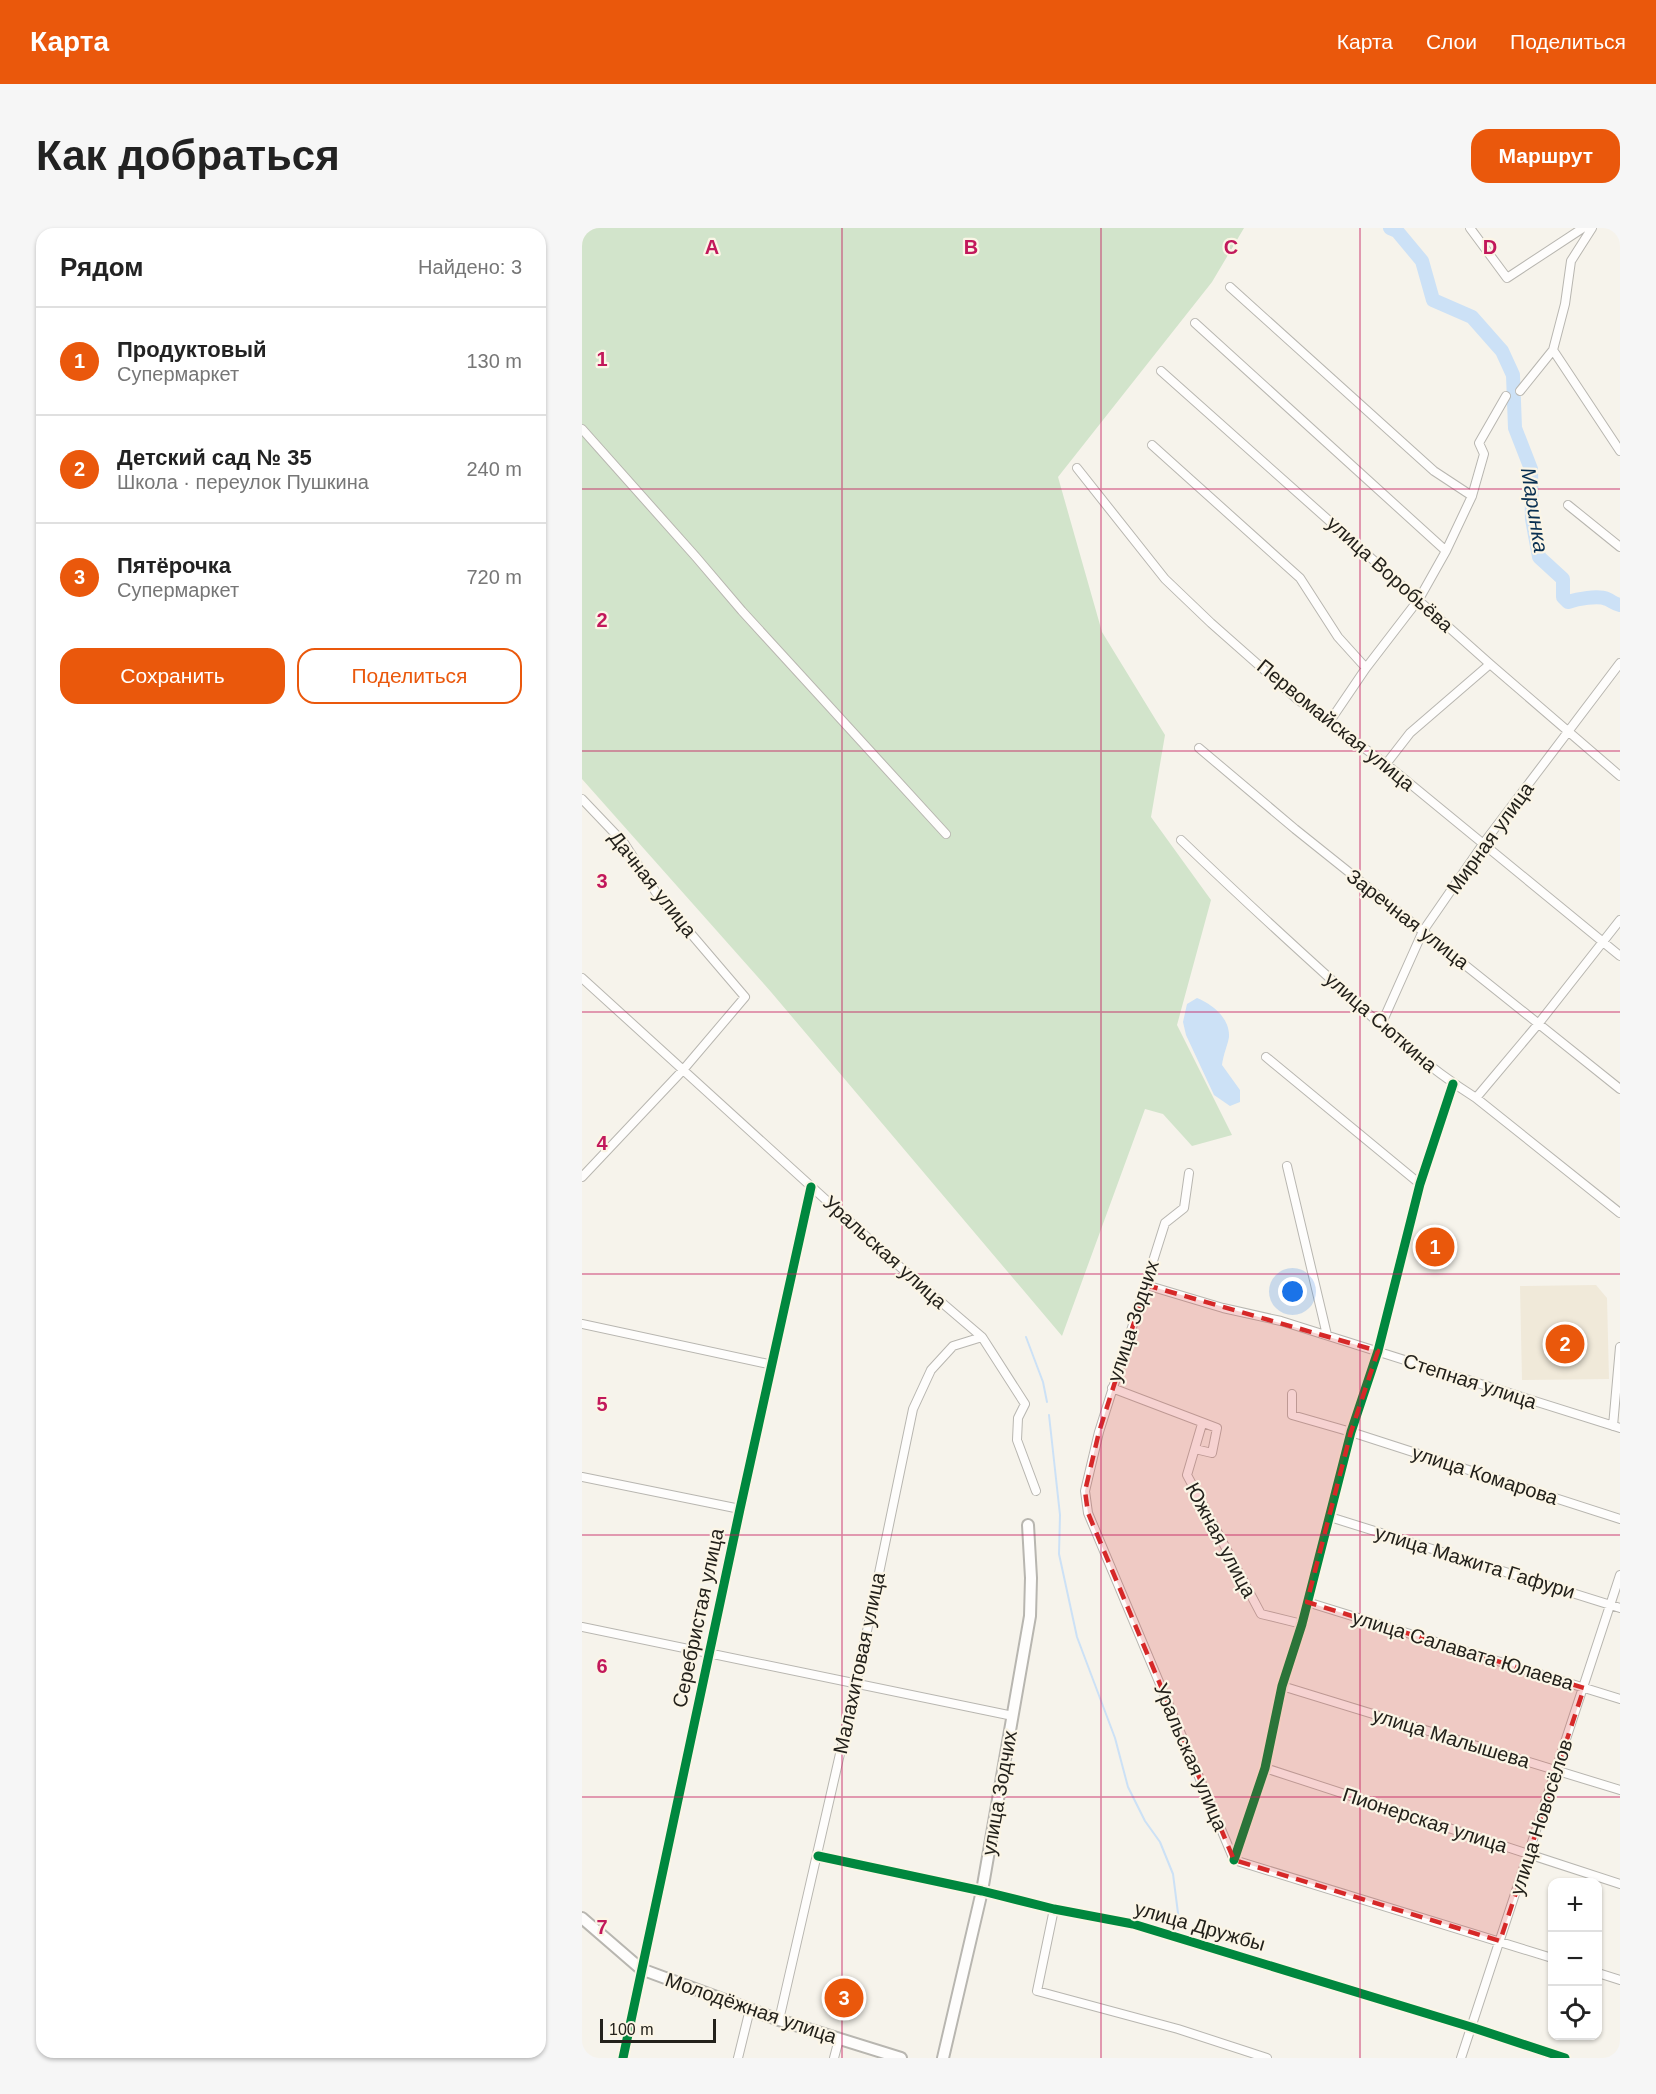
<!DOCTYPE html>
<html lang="ru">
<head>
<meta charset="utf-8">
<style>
  body { margin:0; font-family:Helvetica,sans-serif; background:#f6f6f6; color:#222 }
  .controls { position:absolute; right:18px; bottom:18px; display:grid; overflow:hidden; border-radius:12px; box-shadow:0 2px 4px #0004 }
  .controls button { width:54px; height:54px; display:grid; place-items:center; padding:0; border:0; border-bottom:2px solid #e0e0e0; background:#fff; color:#222; font:30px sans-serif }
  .scale { position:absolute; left:18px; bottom:15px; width:116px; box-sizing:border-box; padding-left:6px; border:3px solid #23211b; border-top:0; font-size:16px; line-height:21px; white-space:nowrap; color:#23211b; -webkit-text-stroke:4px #fbf5e6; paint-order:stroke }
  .you { position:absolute; left:711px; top:1064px; width:21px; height:21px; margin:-15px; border:4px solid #fff; border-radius:50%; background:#1a73e8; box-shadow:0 0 0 9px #1a73e833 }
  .badge { display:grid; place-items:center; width:39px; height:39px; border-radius:50%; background:#ea580c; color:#fff; font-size:20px; font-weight:700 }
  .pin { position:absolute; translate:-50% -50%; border:3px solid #fff; box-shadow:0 2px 6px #0006 }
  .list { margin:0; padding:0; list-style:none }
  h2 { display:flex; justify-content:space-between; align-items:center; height:78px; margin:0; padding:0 24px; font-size:26px }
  h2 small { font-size:20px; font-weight:400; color:#767676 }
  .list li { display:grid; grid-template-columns:39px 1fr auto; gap:18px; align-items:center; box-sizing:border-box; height:108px; padding:0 24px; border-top:2px solid #e0e0e0 }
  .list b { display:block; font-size:22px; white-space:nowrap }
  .list p { margin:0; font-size:20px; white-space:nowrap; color:#767676 }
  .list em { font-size:20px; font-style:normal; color:#767676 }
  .actions { display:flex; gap:12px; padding:18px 24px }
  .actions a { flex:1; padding:14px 0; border:2px solid #ea580c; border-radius:18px; text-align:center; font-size:21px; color:#ea580c }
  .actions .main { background:#ea580c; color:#fff }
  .icon { flex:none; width:33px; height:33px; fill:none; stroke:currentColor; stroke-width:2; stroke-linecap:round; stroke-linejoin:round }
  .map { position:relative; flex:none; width:1038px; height:1830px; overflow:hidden; border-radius:18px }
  header { display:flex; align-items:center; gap:36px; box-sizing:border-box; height:84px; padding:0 30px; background:#ea580c; color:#fff }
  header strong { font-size:28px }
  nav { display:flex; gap:33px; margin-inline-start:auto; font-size:21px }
  .intro { display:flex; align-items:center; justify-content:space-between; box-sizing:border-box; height:144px; padding:0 36px }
  h1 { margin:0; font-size:42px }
  .button { padding:15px 27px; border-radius:18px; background:#ea580c; color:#fff; font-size:21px; font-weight:700 }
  main { display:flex; gap:36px; padding:0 36px }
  aside { flex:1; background:#fff; border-radius:18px; box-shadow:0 2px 4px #0004 }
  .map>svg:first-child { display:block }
  .built { fill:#f0e9d9 }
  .green { fill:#d2e4cb }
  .water { fill:#cce1f6 }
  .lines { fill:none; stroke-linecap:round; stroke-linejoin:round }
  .stream { stroke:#cce1f6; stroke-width:2 }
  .river { stroke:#cce1f6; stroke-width:14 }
  .street-casing { stroke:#b8b6b0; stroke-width:10 }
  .secondary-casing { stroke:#b8b6b0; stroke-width:14 }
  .street { stroke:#fefdfc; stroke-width:8 }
  .secondary { stroke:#fefdfc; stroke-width:10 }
  .cycleway-casing { stroke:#fbf5e6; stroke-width:13 }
  .cycleway { stroke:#00873e; stroke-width:9 }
  .marked { fill:#d62828; fill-opacity:0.2; stroke:#d62828; stroke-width:4.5; stroke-dasharray:12 8; stroke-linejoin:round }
  .grid { fill:none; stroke:#c2185b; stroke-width:1.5; stroke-opacity:0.55 }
  .labels { text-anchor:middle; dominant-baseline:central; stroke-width:4.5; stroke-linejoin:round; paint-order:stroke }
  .street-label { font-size:20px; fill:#23211b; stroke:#fbf5e6 }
  .water-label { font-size:21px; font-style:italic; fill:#082f51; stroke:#fbf5e6 }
  .grid-label { font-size:20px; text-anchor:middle; font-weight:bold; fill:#c2185b; stroke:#fbf5e6; stroke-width:4.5; stroke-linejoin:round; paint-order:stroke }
</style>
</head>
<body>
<header>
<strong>Карта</strong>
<nav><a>Карта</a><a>Слои</a><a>Поделиться</a></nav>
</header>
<div class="intro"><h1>Как добраться</h1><a class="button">Маршрут</a></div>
<main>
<aside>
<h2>Рядом<small>Найдено: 3</small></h2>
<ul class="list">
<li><span class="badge">1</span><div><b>Продуктовый</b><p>Супермаркет</p></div><em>130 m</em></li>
<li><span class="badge">2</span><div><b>Детский сад № 35</b><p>Школа · переулок Пушкина</p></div><em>240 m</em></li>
<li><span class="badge">3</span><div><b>Пятёрочка</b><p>Супермаркет</p></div><em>720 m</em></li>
</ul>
<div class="actions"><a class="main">Сохранить</a><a>Поделиться</a></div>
</aside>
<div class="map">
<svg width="1038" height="1830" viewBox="0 0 1038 1830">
  <rect width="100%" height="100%" fill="#f6f3eb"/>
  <path class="built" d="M1014 1057 1025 1070 1027 1151 940 1152 938 1058Z"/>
  <path class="green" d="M0 0H662L630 54 476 249 520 404 583 507 569 589 629 672 595 797 650 907 610 918 581 886 563 881 480 1108 189 764 0 551Z"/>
  <path class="water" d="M615 770C630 776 648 790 647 809 646 816 641 827 640 837L658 862V874L648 878 632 867 604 807 601 794 605 776Z"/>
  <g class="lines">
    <path class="stream" d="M444 1109 461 1154 465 1174
      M467 1187 478 1287 477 1326 495 1409 533 1510 546 1559 563 1593 578 1614 591 1646 597 1693 596 1702"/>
    <path class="river" d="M808 0 815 3 840 33 851 72 890 89 920 123 931 147 933 200 949 241 950 291 957 329 981 351V369L986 374C995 371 1016 367 1025 371 1030 373 1032 376 1038 377"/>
    <defs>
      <path id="street" d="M888 0 925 50 1001 0
        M1010 0 989 33 983 76 971 122 1038 223
        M648 59 852 243 890 268
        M613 95 864 323
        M579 143 908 436 1038 548
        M938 163 971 122
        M0 201 114 329 160 383 364 606
        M570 217 718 350 756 409 784 440
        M495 240 583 351 629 395 715 471 804 536 1038 728
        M986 277 1038 319
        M748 493 784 440 837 371 864 323 890 268 902 226 897 215 924 168
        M617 520 713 601 1038 861
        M804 536 828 505 908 436
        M0 571 42 615 75 666 163 769 101 842 0 949
        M599 612C650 661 701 708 753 755 797 796 843 838 894 870L1038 985
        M0 750 310 1032 400 1109 443 1176 436 1190 435 1212 454 1263
        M799 797 841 703 901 616 1038 435
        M684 829 838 956
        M894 870 957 795 1038 692
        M705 938 745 1107
        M607 945 602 980 583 995 517 1204 503 1263 506 1285 652 1632
        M564 1057 641 1080 699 1093 1038 1200
        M0 1096 191 1137
        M530 1160 635 1200 630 1225 613 1221
        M710 1166V1187L769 1204 1038 1291
        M620 1196 605 1247 679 1386 720 1396
        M1031 1198 1038 1119
        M0 1249 158 1281
        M748 1289 1038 1380
        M725 1374 1038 1471
        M0 1399 431 1488
        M700 1458 1038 1562
        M683 1540 1038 1656
        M236 1628 400 1663 472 1681 551 1696 889 1799 983 1830
        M652 1632 683 1540 700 1458 720 1396 769 1204 796 1123 838 956 871 856
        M652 1632 970 1730
        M472 1681 455 1763 596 1801 685 1830
        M1016 1745 1038 1752
        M197 1792 274 1456 331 1181 349 1142 371 1118 400 1109
        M41 1830 158 1281 229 959
        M156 1830 168 1781
        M252 1830 257 1811
        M879 1830 1038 1347"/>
      <path id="secondary" d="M0 1690 59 1741 197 1792 319 1830
        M361 1830 400 1663 448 1388 449 1350 446 1297"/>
    </defs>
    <use href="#street" class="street-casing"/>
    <use href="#secondary" class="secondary-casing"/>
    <use href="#street" class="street"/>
    <use href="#secondary" class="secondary"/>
    <defs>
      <path id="cycleway" d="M236 1628 400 1663 472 1681 551 1696 889 1799 983 1830
        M652 1632 683 1540 700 1458 720 1396 769 1204 796 1123 838 956 871 856
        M41 1830 158 1281 229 959"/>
    </defs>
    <use href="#cycleway" class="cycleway-casing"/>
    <use href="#cycleway" class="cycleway"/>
  </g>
  <path class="marked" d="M564 1057 796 1123 769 1204 725 1374 1002 1460 918 1713 652 1632 506 1285 503 1263 517 1204Z"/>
  <path class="grid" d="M260 0V1830M519 0V1830M778 0V1830M0 261H1038M0 523H1038M0 784H1038M0 1046H1038M0 1307H1038M0 1569H1038"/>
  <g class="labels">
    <g class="street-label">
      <text transform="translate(808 346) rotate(42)">улица Воробьёва</text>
      <text transform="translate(754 497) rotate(39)">Первомайская улица</text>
      <text transform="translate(908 610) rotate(-54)">Мирная улица</text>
      <text transform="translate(71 656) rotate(52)">Дачная улица</text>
      <text transform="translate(826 691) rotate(38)">Заречная улица</text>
      <text transform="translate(799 794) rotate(41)">улица Сюткина</text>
      <text transform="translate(303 1024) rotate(42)">Уральская улица</text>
      <text transform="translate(551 1093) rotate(-72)">улица Зодчих</text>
      <text transform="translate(888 1153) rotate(18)">Степная улица</text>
      <text transform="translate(903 1247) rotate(18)">улица Комарова</text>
      <text transform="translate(639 1312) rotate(62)">Южная улица</text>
      <text transform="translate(893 1334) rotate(17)">улица Мажита Гафури</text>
      <text transform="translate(116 1390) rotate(-78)">Серебристая улица</text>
      <text transform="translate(881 1422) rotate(17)">улица Салавата Юлаева</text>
      <text transform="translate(277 1435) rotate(-78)">Малахитовая улица</text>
      <text transform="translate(869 1510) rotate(17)">улица Малышева</text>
      <text transform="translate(609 1529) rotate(67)">Уральская улица</text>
      <text transform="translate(417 1565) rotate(-80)">улица Зодчих</text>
      <text transform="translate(959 1589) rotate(-72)">улица Новосёлов</text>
      <text transform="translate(843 1592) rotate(18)">Пионерская улица</text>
      <text transform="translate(618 1698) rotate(16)">улица Дружбы</text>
      <text transform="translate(169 1780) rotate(19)">Молодёжная улица</text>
    </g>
    <g class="water-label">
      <text transform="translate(953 282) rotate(81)">Маринка</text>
    </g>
  </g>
  <g class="grid-label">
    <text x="130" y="26">A</text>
    <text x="389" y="26">B</text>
    <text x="649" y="26">C</text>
    <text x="908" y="26">D</text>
    <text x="20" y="138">1</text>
    <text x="20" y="399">2</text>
    <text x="20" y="660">3</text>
    <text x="20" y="922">4</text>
    <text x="20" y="1183">5</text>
    <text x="20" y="1445">6</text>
    <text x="20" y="1706">7</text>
  </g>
</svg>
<div class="controls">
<button>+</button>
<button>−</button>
<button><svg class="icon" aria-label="locate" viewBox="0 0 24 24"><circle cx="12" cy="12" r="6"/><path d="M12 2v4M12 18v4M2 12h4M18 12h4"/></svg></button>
</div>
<div class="scale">100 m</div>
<div class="you"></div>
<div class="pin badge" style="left:853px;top:1019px">1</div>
<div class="pin badge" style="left:983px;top:1116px">2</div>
<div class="pin badge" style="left:262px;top:1770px">3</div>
</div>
</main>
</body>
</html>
